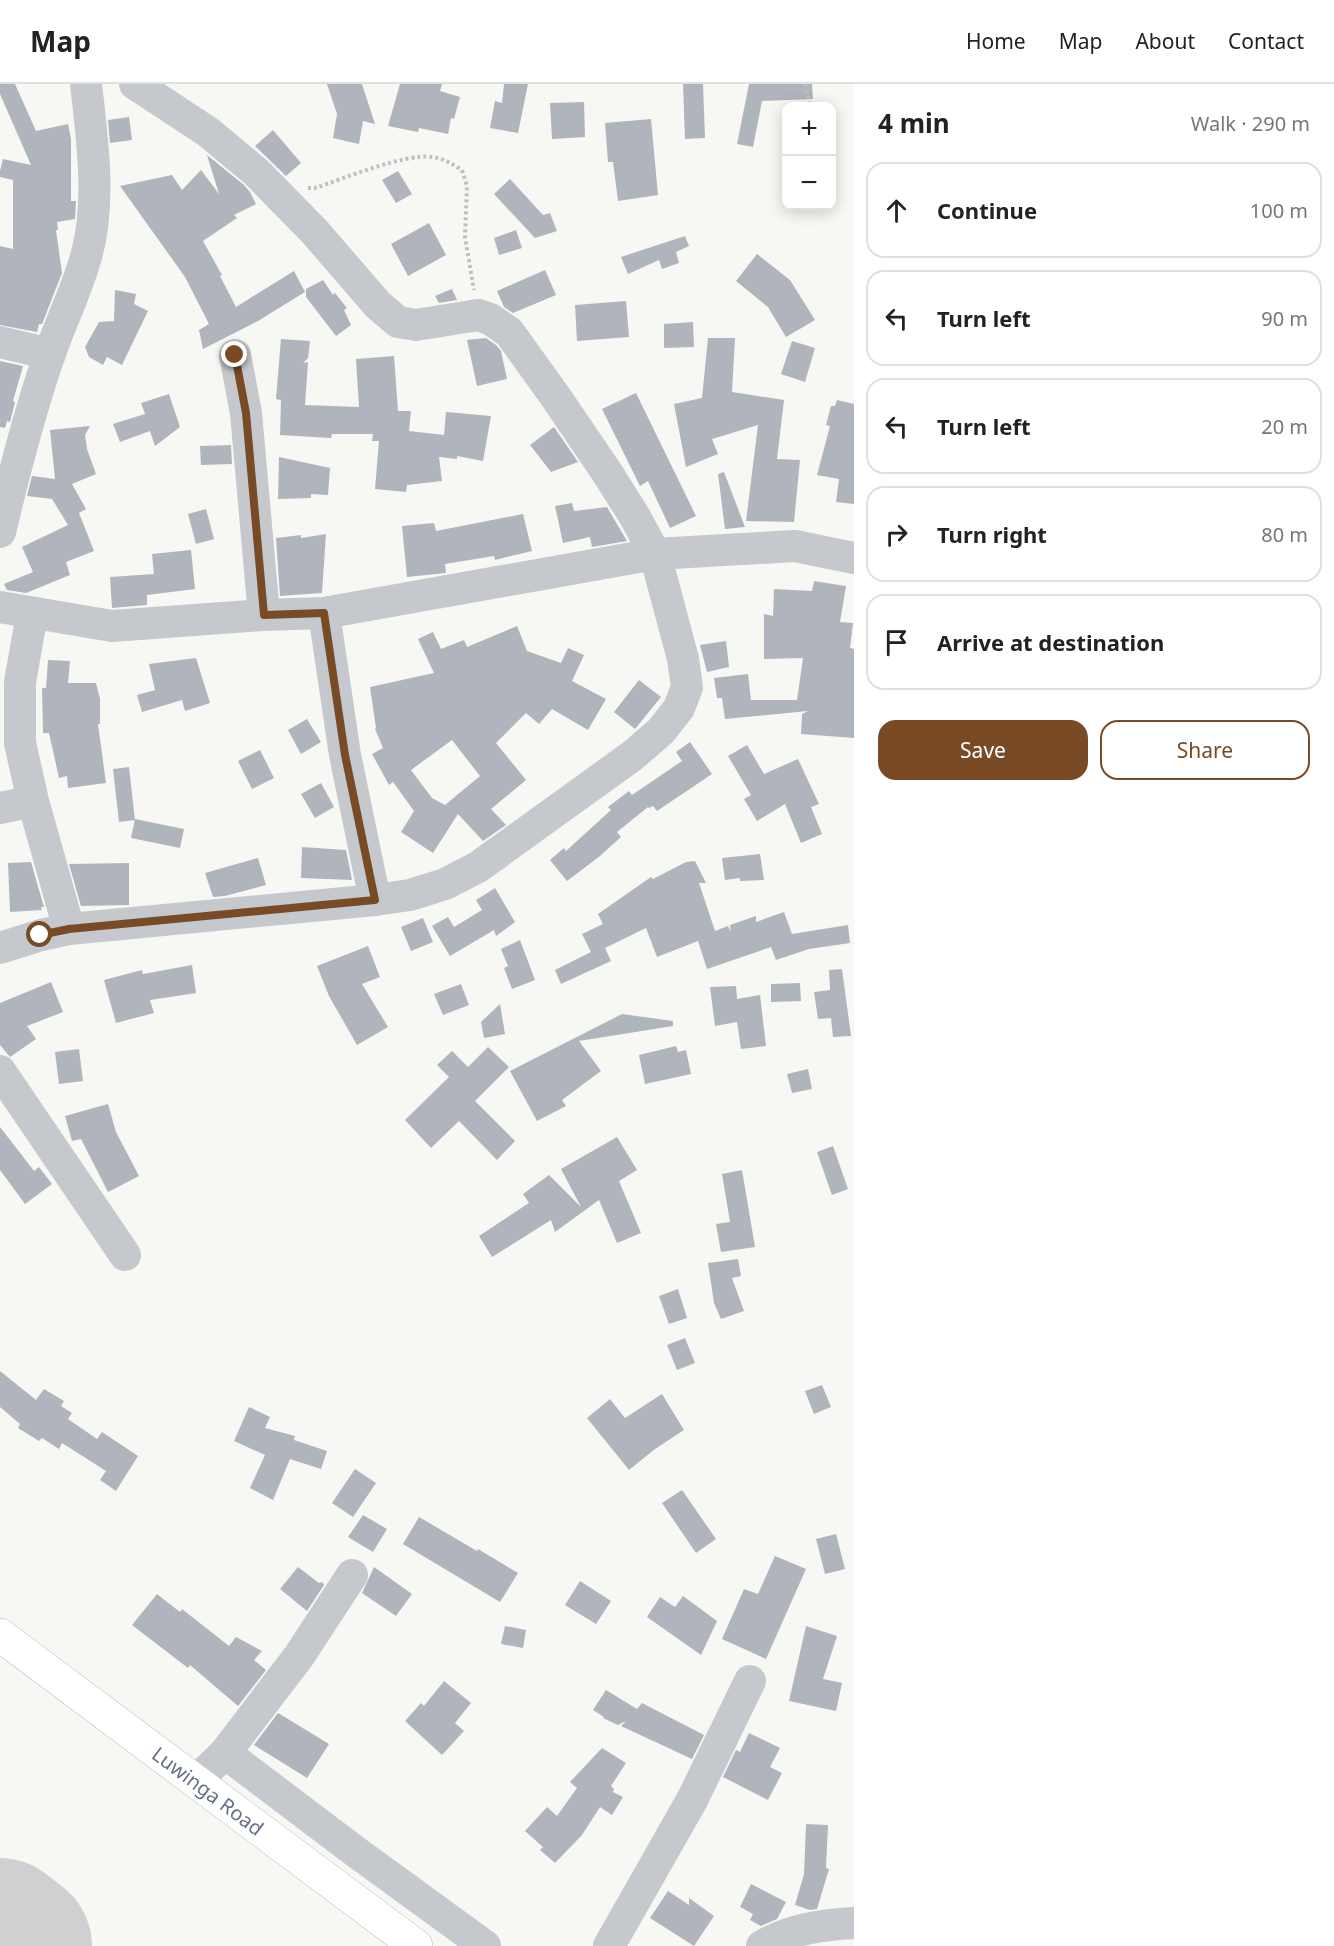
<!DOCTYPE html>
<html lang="en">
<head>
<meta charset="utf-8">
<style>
  body { margin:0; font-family:"Noto Sans",sans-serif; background:#f2f2f2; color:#222 }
  .controls { position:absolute; right:18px; top:18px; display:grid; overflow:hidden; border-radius:12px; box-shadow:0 3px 15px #0003 }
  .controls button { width:54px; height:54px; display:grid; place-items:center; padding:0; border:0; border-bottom:2px solid #e0e0e0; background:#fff; color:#222; font:30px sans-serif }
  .stop { position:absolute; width:18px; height:18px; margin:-14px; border:4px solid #784a26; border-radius:50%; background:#fff }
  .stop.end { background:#784a26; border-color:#fff; box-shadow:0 2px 6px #0008 }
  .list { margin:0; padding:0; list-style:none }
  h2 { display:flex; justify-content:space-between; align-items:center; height:78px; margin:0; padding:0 24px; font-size:26px }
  h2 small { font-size:20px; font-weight:400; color:#767676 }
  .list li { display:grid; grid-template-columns:39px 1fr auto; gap:18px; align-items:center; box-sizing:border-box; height:96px; margin:0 12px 12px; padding:0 12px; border:2px solid #e0e0e0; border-radius:18px }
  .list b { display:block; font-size:22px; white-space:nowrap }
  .list em { font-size:20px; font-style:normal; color:#767676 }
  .actions { display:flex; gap:12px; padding:18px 24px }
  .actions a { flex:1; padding:14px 0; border:2px solid #784a26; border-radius:18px; text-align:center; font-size:21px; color:#784a26 }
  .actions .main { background:#784a26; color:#fff }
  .icon { flex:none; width:33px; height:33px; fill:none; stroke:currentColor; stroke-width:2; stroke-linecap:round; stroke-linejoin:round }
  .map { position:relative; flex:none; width:854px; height:1862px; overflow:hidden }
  header { display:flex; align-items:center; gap:36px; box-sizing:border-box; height:84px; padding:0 30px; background:#fff; border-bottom:2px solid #e0e0e0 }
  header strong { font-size:28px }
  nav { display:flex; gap:33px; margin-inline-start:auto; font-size:21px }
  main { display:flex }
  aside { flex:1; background:#fff }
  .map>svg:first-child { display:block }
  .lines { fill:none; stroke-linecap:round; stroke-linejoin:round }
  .runway { stroke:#ced0d2; stroke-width:148 }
  .building { fill:#b0b5bd; fill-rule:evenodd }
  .highway-casing { stroke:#b8babe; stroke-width:34 }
  .path { stroke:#bfc0c3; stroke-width:4; stroke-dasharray:3 3; stroke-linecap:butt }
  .minor { stroke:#c5c8cc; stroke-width:32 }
  .highway { stroke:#fff; stroke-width:33 }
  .route { stroke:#784a26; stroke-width:8 }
  .labels { text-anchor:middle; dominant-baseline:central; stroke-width:6; stroke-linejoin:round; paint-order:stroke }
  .street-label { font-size:20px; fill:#667185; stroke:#fff }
</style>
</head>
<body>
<header>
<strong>Map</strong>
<nav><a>Home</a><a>Map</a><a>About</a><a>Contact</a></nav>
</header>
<main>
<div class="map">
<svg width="854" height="1862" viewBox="0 0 854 1862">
  <rect width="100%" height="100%" fill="#f7f7f4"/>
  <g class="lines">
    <path class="runway" d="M0 1848 18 1862"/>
  </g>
  <path class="building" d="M0 0H15L36 47 68 40 71 55V117H76L75 135 57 138 58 146H56L62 189 42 240H39L37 248 0 241V162L13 165V96L0 93V87L3 75 31 81 0 10Z
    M327 0H362L375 40 363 37 359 60 333 54 337 30Z
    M400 0H442L440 7 460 13 454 35 451 34 448 50 419 44 418 48 388 42Z
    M504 0H528L518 49 490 44 495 17 502 19Z
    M683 0H703L705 54 685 55Z
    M749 0H812L813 15 762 17 753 63 737 60Z
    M584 18 585 53 552 55 550 19Z
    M129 33 132 56 110 59 108 36Z
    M651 35 658 111 618 117 613 78H608L605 39Z
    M273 46 301 79 286 92 255 62Z
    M207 71 244 101 250 108 256 120 234 131 237 134 203 157 222 191 220 192 236 223 294 187 305 208 258 237 203 265 199 246 209 240 185 193 120 102 172 91 182 106 201 86 219 110Z
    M398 87 412 110 396 119 382 96Z
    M510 95 543 131 550 129 557 147 535 154 494 110Z
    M429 139 446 171 408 192 391 160Z
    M516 146 522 164 499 171 494 154Z
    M685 152 689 162 676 168 679 179 662 185 659 176 628 190 621 173Z
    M757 170 790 196 815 236 786 253 768 223 736 197Z
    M545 186 556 211 513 229 504 223 497 207Z
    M323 196 333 211 335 209 347 224 344 226 351 241 336 252 306 213V205Z
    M452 205 457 216 439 219 435 212Z
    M115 206 136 210 134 220 148 227 122 281 107 273 103 281 89 273 85 263 99 238 114 237Z
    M626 217 629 253 577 257 575 221Z
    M693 238 694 263 664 264V240Z
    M486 254 496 261 501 267 507 295 477 302 467 256Z
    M708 254H735L732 308 784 316 777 375 800 376 794 438 746 437 758 341 712 355 718 370 686 383 674 320 702 314Z
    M281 255 310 257 308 274 303 279 308 278 305 321 359 323 356 275 394 272 398 327H411L409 347 444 351 446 328 491 332 483 377 457 372V375L439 373 442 397 407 401 406 408 375 405 379 357H372L373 350H332L331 354 280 351 281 316 276 315Z
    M792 257 815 264 805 298 781 290Z
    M0 277 23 282 13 317 15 318 10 338 7 337 5 344 0 343Z
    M636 309 696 432 670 444 648 397 640 402 602 325Z
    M169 310 180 343 155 362 150 347 120 358 113 340 145 330 141 319Z
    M837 316 854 320V420L836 418 839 395 817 391 830 342 826 341 831 322H835Z
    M90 342 85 351 87 365 96 390 72 400 86 425 79 429 94 467 66 478 70 491 26 509 7 506 4 500 33 488 22 463 68 441 52 415 27 412 32 392 55 395 50 346Z
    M554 343 578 378 551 388 530 361Z
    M231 361 232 380 201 381 200 362Z
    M279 373 330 384 328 411 311 410V414L278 415Z
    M724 388 745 443 725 445 718 390Z
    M572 419 574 427 607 423 627 457 592 463 590 453 563 459 555 422Z
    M206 425 214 455 196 460 188 430Z
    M523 430 532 467 495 476 494 472 445 480 446 489 407 493 402 442 434 439 436 447Z
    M326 450 322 509 280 512 276 454 301 451V454Z
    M191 466 195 505 147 511V521L112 524 110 493 154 490 152 470Z
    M814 497 846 502 840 538 853 539 850 564 854 565V654L801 650 802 630 808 627 725 635 722 614H717L714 594 748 590 751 616H797L803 574 764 575V530L773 532 774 505 812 507Z
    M517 542 527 567 561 579 568 564 584 571 572 597 606 615 588 646 552 625 539 640 526 629 496 659 526 696 491 725 506 741 483 757 458 730 433 769 401 748 414 727 393 698 389 701 372 670 383 664 375 645 376 644 370 603 434 589 418 555 433 548 441 565 464 556 467 563ZM452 656 480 692 445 721 432 714 411 686Z
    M726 557 729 583 707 588 700 561Z
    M196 574 210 619 185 627 182 616 142 628 137 611 155 606 149 580Z
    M48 576 70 577 68 599H96L100 615V640H98L106 699 68 704 67 692 59 694 49 649H43L42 604H46Z
    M639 596 661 613 635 645 614 628Z
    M307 635 321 658 301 670 288 646Z
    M690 658 712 690 657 727 653 722 649 724 648 723 617 748 621 753 600 772 567 797 550 776 564 764 566 767 611 726 608 723 629 707 632 711 682 677 676 668Z
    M747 661 764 690 798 675 819 720 811 723 822 750 801 759 785 720 757 737 744 715 751 711 728 672Z
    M260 666 274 694 252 705 238 677Z
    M129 683 135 736 119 738 113 685Z
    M321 699 334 723 315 734 301 710Z
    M135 735 184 745 180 764 131 754Z
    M302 763 346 766 352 796 301 794Z
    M760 770 764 796 740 797V794L725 796 722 774Z
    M258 774 266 801 225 812 213 813 205 789Z
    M695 777 706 799H699L715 847 728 842 731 848 730 841 756 832V838L784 828 792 850 848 841 850 859 809 865 776 876 771 863 707 885 698 857 657 873 646 844 605 864 611 877 561 900 555 886 591 868 582 850 603 840 598 830 651 793 653 795 686 778Z
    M31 778 44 823H41L42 826 10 828 8 779Z
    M129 779V821L81 822 69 780Z
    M495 804 515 838 496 852 494 846 450 872 432 842 448 833 454 843 482 826 476 816Z
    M423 834 433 858 411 867 401 843Z
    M520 856 535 896 512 905 504 884 508 882 501 865Z
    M368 862 380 893 362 900 388 943 357 961 329 912 317 882Z
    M192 881 196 909 150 916 154 929 116 939 104 896 142 886 143 890Z
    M842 885 851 952 833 953 831 934 818 935 814 908 830 906 829 886Z
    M51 898 63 928 27 942 36 955 10 973 0 961V919Z
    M800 899 801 917 771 918V900Z
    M461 900 469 921 443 931 434 910Z
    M736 902 737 915 760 911 766 962 741 965 737 938 715 942 710 903Z
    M500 920 505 950 484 954 481 938Z
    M622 930 673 937V942L579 957 601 987 562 1016 566 1022 537 1037 510 987Z
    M676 962 678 968 686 966 691 990 645 1000 639 971Z
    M488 963 509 983 475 1017 515 1057 497 1076 459 1037 431 1064 405 1036 449 993 437 981 452 967 468 983Z
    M79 965 83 997 59 1000 55 968Z
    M808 985 812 1005 792 1009 787 990Z
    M108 1020 116 1048 139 1092 108 1108 81 1055 72 1057 65 1032Z
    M0 1043 34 1087 39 1083 52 1100 25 1120 0 1086Z
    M617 1053 637 1086 619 1097 641 1149 617 1159 599 1116 555 1148 551 1136 492 1173 479 1152 529 1119 523 1110 549 1091 581 1123 561 1085Z
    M833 1062 848 1105 832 1111 817 1068Z
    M742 1086 755 1163 721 1168 716 1140 730 1138 722 1090Z
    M738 1175 741 1192 732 1194 744 1227 721 1235 714 1219 708 1179Z
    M678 1205 687 1234 669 1240 659 1212Z
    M685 1254 695 1279 677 1286 667 1261Z
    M0 1287 36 1316 44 1305 64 1317 61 1322 72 1329 68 1335 97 1355 102 1348 138 1372 116 1407 100 1396 106 1387 62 1359 59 1365 42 1354 39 1357 18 1344 20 1340 0 1323Z
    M822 1301 831 1323 814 1330 805 1307Z
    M662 1310 684 1346 655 1365 629 1386 587 1334 610 1315 625 1334Z
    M249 1323 270 1333 265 1344 295 1352 294 1356 327 1367 321 1385 290 1375 273 1416 250 1404 265 1371 234 1357Z
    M355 1385 376 1399 353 1433 332 1419Z
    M682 1406 716 1455 696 1469 662 1419Z
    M363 1431 387 1445 373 1468 348 1453Z
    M419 1433 477 1467 478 1465 518 1489 500 1518 403 1460Z
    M836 1450 845 1485 825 1490 816 1455Z
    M775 1472 806 1485 766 1575 722 1555 744 1505 758 1510Z
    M298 1483 319 1499 322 1498 324 1501 307 1527 280 1505Z
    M374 1483 412 1510 396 1532 362 1509Z
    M580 1497 611 1517 596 1540 565 1521Z
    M157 1510 180 1528 182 1525 229 1562 236 1553 262 1567 254 1576 266 1586 238 1622 190 1581 188 1584 132 1541Z
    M683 1512 717 1537 701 1571 647 1533 660 1513 675 1523Z
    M505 1542 526 1546 523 1564 501 1560Z
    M806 1542 837 1552 823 1595 842 1599 836 1627 789 1617Z
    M444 1597 471 1619 455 1639 464 1647 442 1671 405 1637 421 1619 424 1622Z
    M606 1606 637 1625 642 1619 704 1651 692 1675 621 1642 626 1637 618 1641 603 1634 604 1633 593 1626Z
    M278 1629 329 1660 307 1694 254 1661Z
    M749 1649 780 1664 770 1683 782 1689 768 1716 723 1693 736 1666 740 1668Z
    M602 1664 626 1679 611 1702 614 1705 613 1708 623 1713 612 1731 600 1723 582 1751 555 1779 540 1766 543 1763 525 1747 547 1723 557 1732 577 1704 570 1698Z
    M806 1740 828 1741 826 1784 829 1785 817 1825 810 1826 795 1821 804 1790Z
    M751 1800 786 1818 777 1835 761 1842 750 1836 753 1830 740 1823Z
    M668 1807 689 1821V1814L714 1832 694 1862 650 1834Z"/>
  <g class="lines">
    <defs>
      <g id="highway">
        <path id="s1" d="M0 1551 416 1862"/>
      </g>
    </defs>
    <use href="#highway" class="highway-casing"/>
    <path class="path" d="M805 0 810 22
      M308 104H315C343 95 405 69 432 73 444 74 452 80 462 86L467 102 465 153 474 206"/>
    <path class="minor" d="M135 0 208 48 256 88 314 147 378 221 398 238 416 241 478 231 490 235 509 248 555 312 608 390 635 433 655 470 683 575 687 603 679 624 661 647 632 672 478 783 445 800 410 811 375 816
      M0 258 50 270
      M235 271 246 329 264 531
      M0 448C14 389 29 330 49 272 61 237 78 204 87 169 101 117 92 53 86 0
      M0 523 112 542 264 531 324 529 655 470 795 462 854 474
      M32 530 20 598V659L33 717 69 845
      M0 724 33 717
      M0 864 41 851 69 845 375 816 345 671 324 529
      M0 987 125 1171
      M225 1669 299 1572 352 1491
      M196 1697 225 1669 356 1768 485 1862
      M609 1862 692 1716 750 1597
      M762 1862C791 1845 821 1841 854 1839"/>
    <use href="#highway" class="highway"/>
  </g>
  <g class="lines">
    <path class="route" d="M40 851 69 845 375 816 345 671 324 529 264 531 246 329 235 271"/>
  </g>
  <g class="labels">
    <g class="street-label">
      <text stroke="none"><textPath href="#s1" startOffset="260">Luwinga Road</textPath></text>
    </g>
  </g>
</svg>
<div class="controls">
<button>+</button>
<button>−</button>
</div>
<div class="stop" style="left:40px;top:851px"></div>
<div class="stop end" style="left:235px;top:271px"></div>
</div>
<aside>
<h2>4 min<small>Walk · 290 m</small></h2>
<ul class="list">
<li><svg class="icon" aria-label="ahead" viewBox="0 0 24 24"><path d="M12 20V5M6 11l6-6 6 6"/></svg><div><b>Continue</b></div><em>100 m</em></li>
<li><svg class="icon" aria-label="left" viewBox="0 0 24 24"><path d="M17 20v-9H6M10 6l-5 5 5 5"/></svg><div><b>Turn left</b></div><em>90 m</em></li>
<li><svg class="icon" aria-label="left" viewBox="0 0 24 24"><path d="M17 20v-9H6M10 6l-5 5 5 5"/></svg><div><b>Turn left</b></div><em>20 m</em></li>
<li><svg class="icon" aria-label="right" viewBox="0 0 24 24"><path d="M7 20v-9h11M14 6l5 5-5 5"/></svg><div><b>Turn right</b></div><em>80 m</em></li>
<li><svg class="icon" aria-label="arrive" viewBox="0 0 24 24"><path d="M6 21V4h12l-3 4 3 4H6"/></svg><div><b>Arrive at destination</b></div></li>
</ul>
<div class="actions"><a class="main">Save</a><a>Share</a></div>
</aside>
</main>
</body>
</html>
